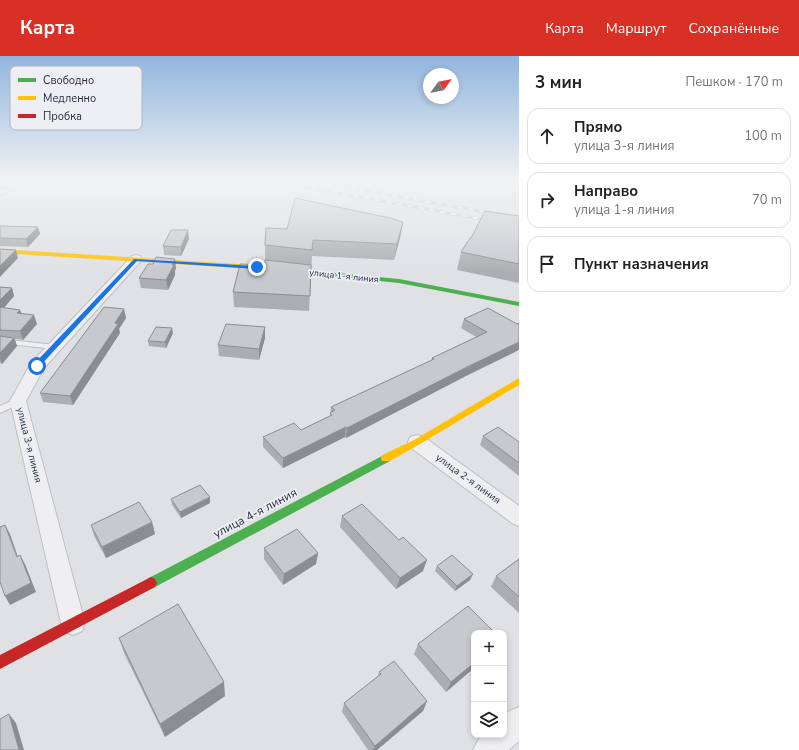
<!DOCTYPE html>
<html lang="ru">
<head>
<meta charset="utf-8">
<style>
  body { margin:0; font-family:"Nunito Sans",sans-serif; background:#f2f2f2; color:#222 }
  .controls { position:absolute; right:12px; bottom:12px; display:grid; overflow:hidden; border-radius:8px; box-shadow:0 2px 6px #0003 }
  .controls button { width:36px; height:36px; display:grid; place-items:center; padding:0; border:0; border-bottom:1px solid #e0e0e0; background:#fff; color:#222; font:20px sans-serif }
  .compass { position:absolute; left:423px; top:12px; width:36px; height:36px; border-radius:50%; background:#fff; box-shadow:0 2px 6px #0003; rotate:57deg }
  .stop { position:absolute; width:12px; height:12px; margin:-9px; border:3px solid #1a73e8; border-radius:50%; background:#fff }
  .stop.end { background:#1a73e8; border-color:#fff; box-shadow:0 1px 4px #0008 }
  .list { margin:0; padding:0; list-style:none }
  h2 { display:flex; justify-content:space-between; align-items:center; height:52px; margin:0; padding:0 16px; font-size:17px }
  h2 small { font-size:13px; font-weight:400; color:#767676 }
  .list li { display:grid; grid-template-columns:26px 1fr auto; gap:12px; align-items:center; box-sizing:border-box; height:56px; margin:0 8px 8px; padding:0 8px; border:1px solid #e0e0e0; border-radius:12px }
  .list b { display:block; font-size:15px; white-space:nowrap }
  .list p { margin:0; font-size:13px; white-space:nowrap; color:#767676 }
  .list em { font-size:13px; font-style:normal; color:#767676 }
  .icon { flex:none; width:22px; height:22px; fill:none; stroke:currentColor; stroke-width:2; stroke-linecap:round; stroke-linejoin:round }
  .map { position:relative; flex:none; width:519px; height:694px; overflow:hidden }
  header { display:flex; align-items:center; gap:24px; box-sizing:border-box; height:56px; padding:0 20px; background:#d93025; color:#fff }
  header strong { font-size:19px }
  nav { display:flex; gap:22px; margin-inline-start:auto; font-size:14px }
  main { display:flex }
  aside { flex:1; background:#fff }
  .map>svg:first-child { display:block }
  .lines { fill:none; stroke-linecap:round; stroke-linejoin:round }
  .lane-casing { stroke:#bebfc3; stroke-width:2 }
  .street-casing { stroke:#bebfc3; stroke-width:2 }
  .lane { fill:#efeff1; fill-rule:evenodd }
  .street { fill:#efeff1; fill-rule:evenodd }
  .fast { fill:#4caf50; fill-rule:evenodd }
  .slow { fill:#ffc107; fill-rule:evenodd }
  .jam { fill:#c62828; fill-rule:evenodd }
  .rail-casing { stroke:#c8c9cd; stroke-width:3 }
  .rail { stroke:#edeff5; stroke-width:2; stroke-dasharray:5.5; stroke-linecap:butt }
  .wall { fill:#acadb0 }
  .shaded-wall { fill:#8c8d90 }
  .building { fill:#c8c9cd; stroke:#8c8d90 }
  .route { fill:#1a73e8 }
  .labels { text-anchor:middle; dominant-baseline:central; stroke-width:3.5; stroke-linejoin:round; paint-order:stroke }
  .far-street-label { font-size:9px; fill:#282d3d; stroke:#edeff5 }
  .street-label { font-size:10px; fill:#282d3d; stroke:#edeff5 }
  .near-street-label { font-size:12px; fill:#282d3d; stroke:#edeff5 }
  .key { fill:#edeff5; stroke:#b2b5be; stroke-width:1 }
  .key-label { font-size:11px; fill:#282d3d }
</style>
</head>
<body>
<header>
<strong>Карта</strong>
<nav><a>Карта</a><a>Маршрут</a><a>Сохранённые</a></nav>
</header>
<main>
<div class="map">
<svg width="519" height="694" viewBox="0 0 519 694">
  <rect width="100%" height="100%" fill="#e0e1e5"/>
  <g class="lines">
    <defs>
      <path id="lane" d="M0 283 55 289 59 291 55 293 0 287Z
        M18 342 22 345 21 347 0 357V350Z"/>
      <path id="street" d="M0 132 6 133 8 135 6 137 0 138Z
        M136 199 140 200 142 203 140 206 44 312 26 345 85 567 82 575 73 579 64 575 61 567 10 345 31 307 132 200Z
        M417 379 424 381 519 450V470L512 467 410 391 408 386 410 381Z
        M519 651V685L509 694H473L478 684 483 679H504V659L509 655Z"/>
    </defs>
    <use href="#lane" class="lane-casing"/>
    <use href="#street" class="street-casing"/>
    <use href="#lane" class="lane"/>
    <use href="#street" class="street"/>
    <path class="fast" d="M253 209 399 223 519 246V250L399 227 251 212V210Z
      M386 398 390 399 391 402 390 405 155 531 151 533 147 531 145 527 147 523Z"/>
    <path class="slow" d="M0 193 253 209 256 211 253 213 0 197Z
      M519 322V329L420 388 390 405H382L381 402 382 399 414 384Z"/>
    <path class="jam" d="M151 521 155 523 157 527 155 531 0 613V599Z"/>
    <defs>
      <path id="rail" d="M256 122 491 165
        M295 122 519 162"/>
    </defs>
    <use href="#rail" class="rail-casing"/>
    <use href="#rail" class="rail"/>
  </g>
  <path class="wall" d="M519 160V227L457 214 461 196 471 182Z
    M403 166 400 182 394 204 312 200 309 255 234 251 233 236 265 209V189L287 173Z
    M0 170 38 171 40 178 28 191 0 190Z
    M189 183 181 200 164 199 163 190Z
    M176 212 175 215V219L168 234 141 232 139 222Z
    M0 231 12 232 14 240 4 252 20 254 22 258 37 268 23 284 15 283 17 290 2 308 0 307Z
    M124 253 126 262 119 273 120 277 73 349 43 346 40 337Z
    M464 263 517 268 464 321 346 382 345 381 283 412 263 391V381L301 374 330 360 331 351 431 305 432 302 476 281 461 272Z
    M173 277 166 292 149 290 148 285Z
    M265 282 259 304 219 300 218 289Z
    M483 380 519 386V420L480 389Z
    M171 443 210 447 181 462 172 449Z
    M342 460 423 515 396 533 340 471Z
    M152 466 155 478 106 502 94 480 91 469Z
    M264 492 318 497 316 508 283 529 264 503Z
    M519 503V557L491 531 496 520Z
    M437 510 470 524 455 535 435 515Z
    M119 582 225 640 165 681 124 597Z
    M418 588 474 612 446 636 414 598Z
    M379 616 427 645 423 655 377 694H368L342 656 344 647 378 621Z"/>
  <path class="shaded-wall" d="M403 166 400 182 394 204 397 188Z
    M38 171 40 178 28 191 26 183Z
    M188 174 189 183 181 200V191Z
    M16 194 18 202 0 221V210Z
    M175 203 176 212 175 215V219L168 234 166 224Z
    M12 232 14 240 0 256V244Z
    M124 253 126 262 119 273 120 277 73 349 70 340Z
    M20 254 23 262 17 257Z
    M34 259 37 268 23 284 20 275Z
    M265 271V282L259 304V293Z
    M172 272 173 277 166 292 165 286Z
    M14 282 17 290 2 308 0 303V297Z
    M519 286V294L464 321 346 382 347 372 467 311Z
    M346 371 345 381 283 412V402Z
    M210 441V447L181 462 180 456Z
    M152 466 155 478 106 502 102 491Z
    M5 469 10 478 21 510 17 501Z
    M318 497 316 508 283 529 284 518Z
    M20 499 25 508 36 536 10 549 5 540Z
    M427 504 423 515 396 533 400 522Z
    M473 518 470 524 455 535 457 530Z
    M474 607V612L446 636 451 626Z
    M224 626 225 640 165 681 160 668Z
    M427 645 423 655 377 694H373L375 690Z
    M9 658 16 667 24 694H19Z"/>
  <path class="building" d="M295 142 390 162 403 166 397 188 313 184 312 194 265 189 266 172 287 173Z
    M485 155 519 160V208L461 196 470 182H471Z
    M0 170 38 171 26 183 0 182Z
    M171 174H188L181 191 163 190Z
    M0 193 16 194 0 210Z
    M156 201 175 203 172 209H174L166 224 139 222 148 208H153Z
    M265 204 311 209 310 240 233 236 240 208 265 209Z
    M0 231 12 232 0 244Z
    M0 251 20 254 17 257 34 259 20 275 0 274Z
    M104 251 124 253 115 267 118 268 70 340 40 337Z
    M488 252 517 268 519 267V286L467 311 347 372 346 371 283 402 263 381 294 367 301 374 332 359 330 357 335 354 331 351 434 303 432 302 487 276 464 263Z
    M226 268 265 271 259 293 218 289Z
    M156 271 172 272 165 286 148 285Z
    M0 280 14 282 0 297Z
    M498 371 519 386V407L483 380Z
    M200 429 210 441 180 456 171 443Z
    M139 446 152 466 102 491 91 469Z
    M362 448 399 484 403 481 427 504 400 522 342 460Z
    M5 469 17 501 20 499 31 527 5 540 0 526V471Z
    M297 473 318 497 284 518 264 492Z
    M452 499 473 518 457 530 437 510Z
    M519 503V541L496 520Z
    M178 548 224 626 160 668 119 582Z
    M468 550 495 577H474V607L451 626 418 588Z
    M394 605 427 645 375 690 344 647 381 618 379 616Z
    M9 658 19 694H0V663Z"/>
  <linearGradient id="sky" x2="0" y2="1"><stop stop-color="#91b6de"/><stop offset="0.56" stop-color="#f1f2f3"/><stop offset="1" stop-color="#f1f2f3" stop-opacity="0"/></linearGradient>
  <rect width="519" height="219" fill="url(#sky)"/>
  <path class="route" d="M134 203 257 210 260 211 257 213 137 205 39 311H34V308Z"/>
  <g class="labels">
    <g class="far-street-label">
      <text transform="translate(344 220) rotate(6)">улица 1-я линия</text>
    </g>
    <g class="street-label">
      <text transform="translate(29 389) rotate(76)">улица 3-я линия</text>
      <text transform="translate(468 423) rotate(36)">улица 2-я линия</text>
    </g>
    <g class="near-street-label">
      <text transform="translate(255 457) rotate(-28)">улица 4-я линия</text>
    </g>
  </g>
  <rect x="10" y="10" width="132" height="64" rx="6" class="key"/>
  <rect x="18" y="22" width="18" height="4" fill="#4caf50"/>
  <rect x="18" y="40" width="18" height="4" fill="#ffc107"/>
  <rect x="18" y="58" width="18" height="4" fill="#c62828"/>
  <g class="key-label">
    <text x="43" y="28">Свободно</text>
    <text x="43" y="46">Медленно</text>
    <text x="43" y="64">Пробка</text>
  </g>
</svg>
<div class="controls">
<button>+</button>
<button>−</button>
<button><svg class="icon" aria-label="layers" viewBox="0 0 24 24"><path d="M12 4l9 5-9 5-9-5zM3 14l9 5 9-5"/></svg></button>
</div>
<svg class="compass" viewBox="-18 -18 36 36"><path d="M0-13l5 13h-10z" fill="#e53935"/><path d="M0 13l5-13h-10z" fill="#767676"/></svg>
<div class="stop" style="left:37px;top:310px"></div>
<div class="stop end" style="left:257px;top:211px"></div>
</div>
<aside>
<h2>3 мин<small>Пешком · 170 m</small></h2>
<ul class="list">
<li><svg class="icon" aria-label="ahead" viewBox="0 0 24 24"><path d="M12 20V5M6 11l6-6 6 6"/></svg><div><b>Прямо</b><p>улица 3-я линия</p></div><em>100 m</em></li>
<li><svg class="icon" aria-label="right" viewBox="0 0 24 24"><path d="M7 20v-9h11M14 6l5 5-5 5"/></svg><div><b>Направо</b><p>улица 1-я линия</p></div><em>70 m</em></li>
<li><svg class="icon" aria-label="arrive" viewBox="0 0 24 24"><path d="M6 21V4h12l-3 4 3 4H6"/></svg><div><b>Пункт назначения</b></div></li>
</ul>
</aside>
</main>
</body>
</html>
